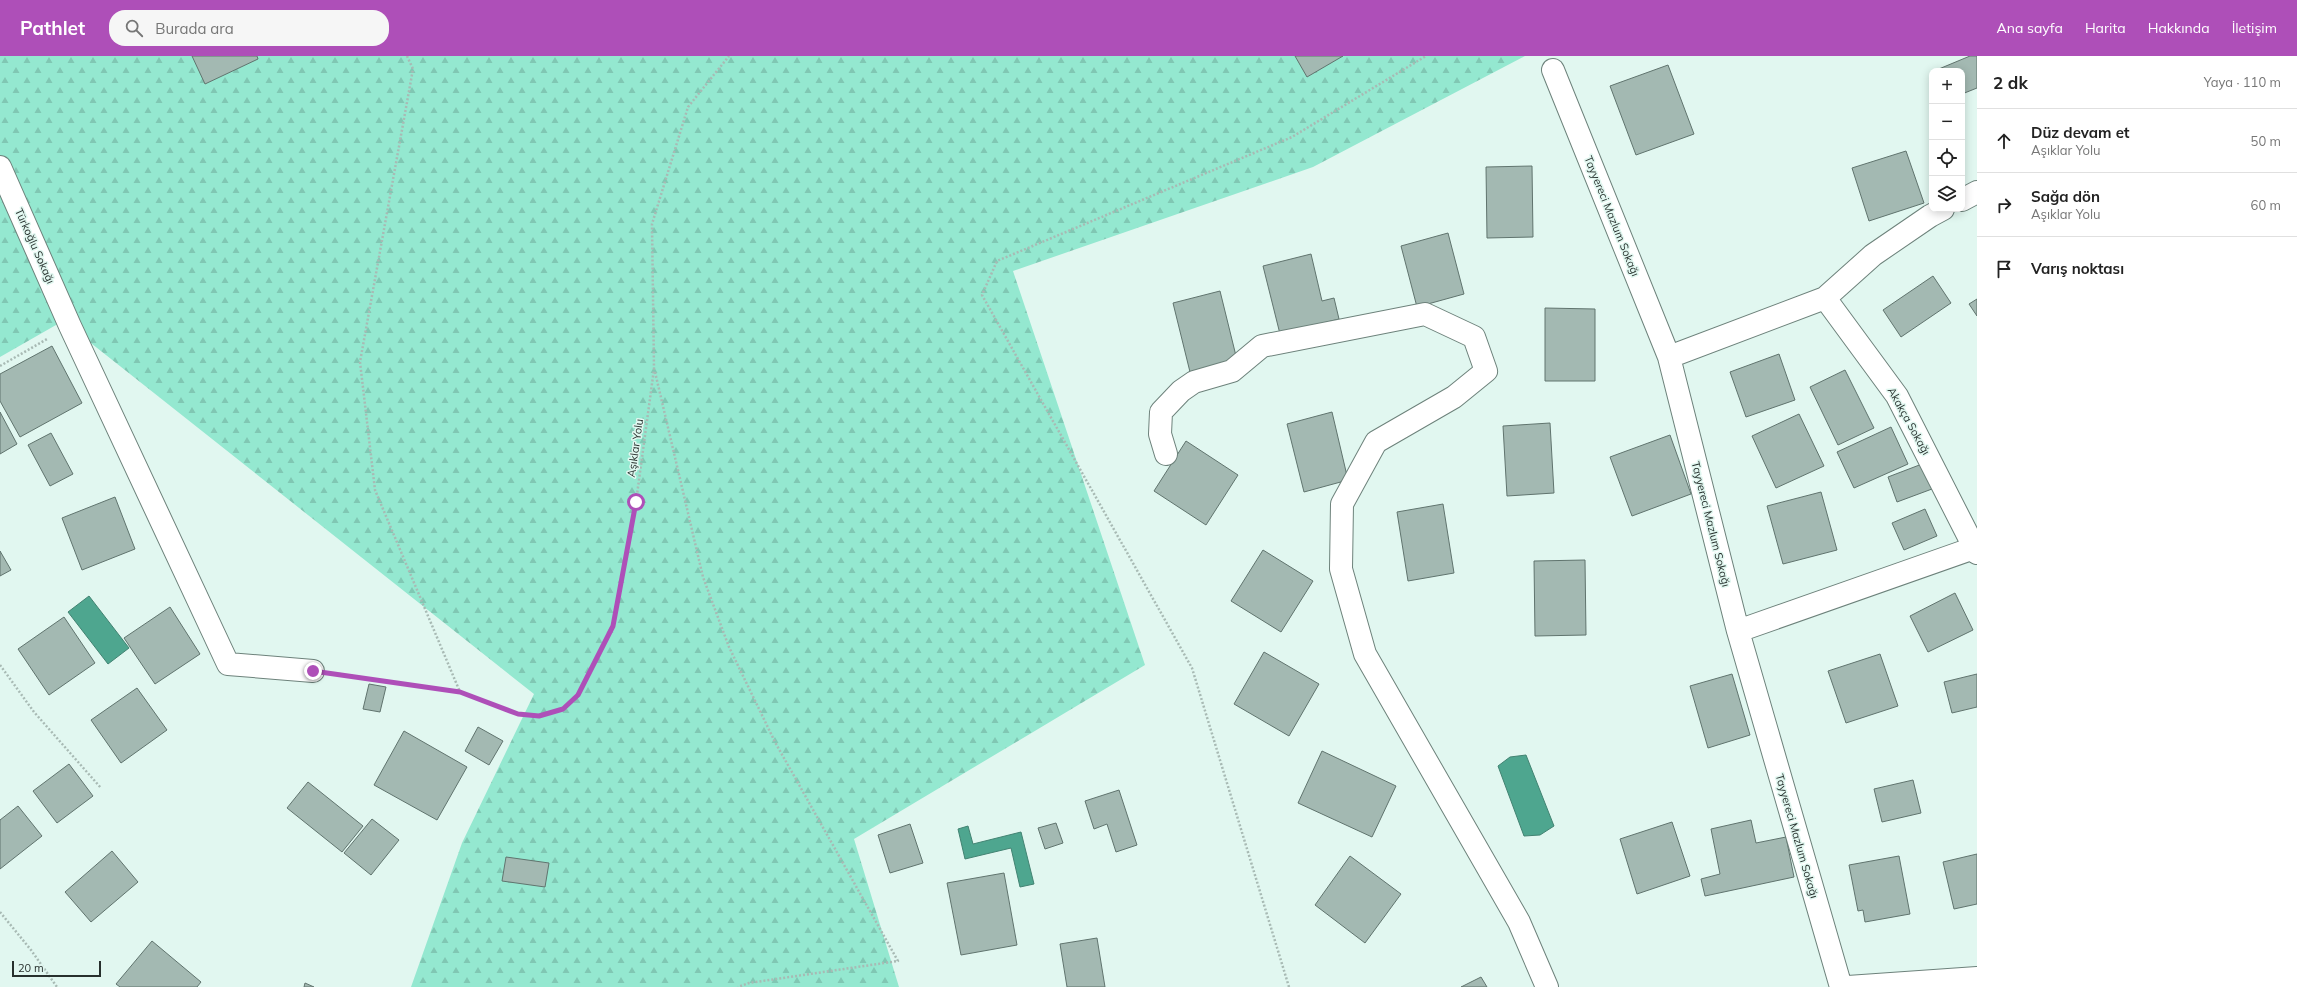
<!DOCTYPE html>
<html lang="tr">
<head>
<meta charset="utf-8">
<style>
  body { margin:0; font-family:Mulish,sans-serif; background:#f6f6f6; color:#222 }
  .controls { position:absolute; right:12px; top:12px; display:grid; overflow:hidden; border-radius:8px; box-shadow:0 2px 10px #0003 }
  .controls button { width:36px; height:36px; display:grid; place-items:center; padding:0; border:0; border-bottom:1px solid #e0e0e0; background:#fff; color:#222; font:20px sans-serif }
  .scale { position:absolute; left:12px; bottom:10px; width:89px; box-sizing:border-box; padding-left:4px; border:2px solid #27302d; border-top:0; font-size:11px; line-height:14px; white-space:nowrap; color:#27302d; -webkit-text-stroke:3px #e1f7f0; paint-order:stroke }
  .stop { position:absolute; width:12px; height:12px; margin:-9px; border:3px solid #ae4fb8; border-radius:50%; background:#fff }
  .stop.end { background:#ae4fb8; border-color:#fff; box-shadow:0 1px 4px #0008 }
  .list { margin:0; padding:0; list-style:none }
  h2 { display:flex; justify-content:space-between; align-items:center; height:52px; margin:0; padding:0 16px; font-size:17px }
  h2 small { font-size:13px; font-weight:400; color:#767676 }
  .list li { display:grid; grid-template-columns:26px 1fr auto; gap:12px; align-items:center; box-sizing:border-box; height:64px; padding:0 16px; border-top:1px solid #e0e0e0 }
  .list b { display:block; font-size:15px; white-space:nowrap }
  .list p { margin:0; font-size:13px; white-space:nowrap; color:#767676 }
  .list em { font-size:13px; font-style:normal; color:#767676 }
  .icon { flex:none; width:22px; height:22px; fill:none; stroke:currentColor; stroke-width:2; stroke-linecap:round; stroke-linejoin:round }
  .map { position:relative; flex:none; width:1977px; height:931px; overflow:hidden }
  header { display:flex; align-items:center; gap:24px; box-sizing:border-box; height:56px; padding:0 20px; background:#ae4fb8; color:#fff }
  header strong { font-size:19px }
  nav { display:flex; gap:22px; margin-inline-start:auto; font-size:14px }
  .search { width:280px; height:36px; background:#f6f6f6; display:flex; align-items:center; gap:10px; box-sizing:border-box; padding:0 14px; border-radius:16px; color:#767676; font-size:15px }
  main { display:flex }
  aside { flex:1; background:#fff }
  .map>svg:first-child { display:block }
  .forest { fill:url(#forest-firs) }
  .water { fill:#4ea68f; stroke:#428372 }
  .building { fill:#a3b9b2; stroke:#60746e }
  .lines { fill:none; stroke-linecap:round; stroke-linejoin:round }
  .minor-casing { stroke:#6d827b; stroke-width:24 }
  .path { stroke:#a8bab4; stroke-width:2.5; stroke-dasharray:2 2; stroke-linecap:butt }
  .minor { stroke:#fff; stroke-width:22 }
  .route { stroke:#ae4fb8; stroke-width:5 }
  .labels { text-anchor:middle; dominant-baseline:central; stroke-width:3; stroke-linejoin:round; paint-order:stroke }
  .street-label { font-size:11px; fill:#27302d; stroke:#e1f7f0 }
</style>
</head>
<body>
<header>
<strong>Pathlet</strong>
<div class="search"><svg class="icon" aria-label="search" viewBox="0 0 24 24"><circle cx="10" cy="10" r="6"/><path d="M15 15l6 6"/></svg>Burada ara</div>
<nav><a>Ana sayfa</a><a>Harita</a><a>Hakkında</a><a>İletişim</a></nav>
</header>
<main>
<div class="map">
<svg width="1977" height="931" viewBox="0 0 1977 931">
  <defs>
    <pattern id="forest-firs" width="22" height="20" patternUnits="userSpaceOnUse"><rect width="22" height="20" fill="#94e8d0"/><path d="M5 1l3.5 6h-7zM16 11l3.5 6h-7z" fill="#80c7b3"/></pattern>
  </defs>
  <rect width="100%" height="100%" fill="#e1f7f0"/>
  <path class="forest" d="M0 0H1525L1313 111 1013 215 1145 609 854 783 899 931H411L462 787 534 638 63 265 0 301Z"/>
  <path class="water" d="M89 540 129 592 108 608 68 556Z
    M1526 699 1554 770 1540 779 1524 780 1498 710 1510 701Z
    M968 770 973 788 1021 776 1034 828 1020 831 1011 792 965 803 958 773Z"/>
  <path class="building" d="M192 0H257L258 3 205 28Z
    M1295 0H1343L1307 21Z
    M1970 0H1977V32L1962 38V15H1934Z
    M1668 9 1694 78 1636 99 1610 30Z
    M1906 95 1924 147 1869 165 1852 112Z
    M1532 110 1533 181 1487 182 1486 111Z
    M1448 177 1464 238 1417 251 1401 190Z
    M1311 198 1322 245 1334 242 1339 263 1280 278 1263 210Z
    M1933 220 1951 247 1901 281 1883 254Z
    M1220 235 1237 304 1190 316 1173 247Z
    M1977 243V260L1969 248Z
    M1545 252 1595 253V325H1545Z
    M52 290 82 347 20 381 0 345V318Z
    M1779 298 1795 344 1746 361 1730 316Z
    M1845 314 1874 372 1838 389 1810 331Z
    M0 356 17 388 0 398Z
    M1332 356 1348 424 1304 436 1287 368Z
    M1799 358 1824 410 1776 432 1752 380Z
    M1550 367 1554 437 1507 440 1503 370Z
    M1891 371 1908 408 1854 432 1837 396Z
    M51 377 73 418 50 430 28 389Z
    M1670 379 1691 438 1632 460 1610 401Z
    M1186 385 1238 419 1206 469 1154 435Z
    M1922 408 1932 433 1897 446 1888 421Z
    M1821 436 1837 494 1783 508 1767 450Z
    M115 441 135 493 82 514 62 462Z
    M1443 448 1454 517 1408 525 1397 456Z
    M1925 453 1937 480 1904 494 1892 467Z
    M1263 494 1313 525 1281 576 1231 545Z
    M0 495 11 514 0 520Z
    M1585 504 1586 579 1535 580 1534 505Z
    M1955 537 1973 574 1928 596 1910 560Z
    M170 551 200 598 155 628 124 582Z
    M64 561 95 607 49 639 18 593Z
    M1264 596 1319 628 1289 680 1234 648Z
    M1880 598 1898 650 1846 667 1828 615Z
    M1732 618 1750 679 1708 692 1690 630Z
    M1977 618V651L1952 657 1944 626Z
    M369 628 386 631 380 656 363 653Z
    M137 632 167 674 121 707 91 664Z
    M478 671 503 685 489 709 465 695Z
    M404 675 467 711 437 764 374 729Z
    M1322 695 1396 730 1372 781 1298 747Z
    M69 708 93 740 57 767 33 735Z
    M1913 724 1921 757 1882 766 1874 733Z
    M308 726 363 770 342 796 287 752Z
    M1119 734 1137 789 1116 796 1107 768 1094 773 1085 745Z
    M18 750 42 780 0 813V764Z
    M372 763 399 784 371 819 344 797Z
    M1751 764 1756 787 1786 781 1794 821 1705 840 1701 823 1720 818 1711 773Z
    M1672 766 1690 820 1637 838 1620 783Z
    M1056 767 1063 787 1045 793 1038 772Z
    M910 768 923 807 890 817 878 779Z
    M112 795 138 826 91 866 65 836Z
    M1977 798V848L1954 853 1943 806Z
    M1350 800 1401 838 1365 887 1315 849Z
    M1899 800 1910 858 1865 866 1863 854 1858 855 1849 809Z
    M506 801 549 807 545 831 502 825Z
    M1004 817 1017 889 961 899 947 827Z
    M1097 882 1105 931H1067L1060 888Z
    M152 885 201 926 197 931H120L116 928Z
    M1481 921 1487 931H1461Z
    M305 927 314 931H304Z"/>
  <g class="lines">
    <defs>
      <path id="minor" d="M1553 14 1669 301 1738 575 1841 931
        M0 111 70 270 228 608 313 615
        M1962 144 1977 136
        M1825 242 1897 340 1977 497
        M1669 301 1825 242 1873 199 1930 160 1943 153
        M1166 398 1160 378 1161 356 1181 335 1194 326 1232 315 1262 290 1425 258 1474 281 1486 315 1454 341 1376 386 1342 448 1341 513 1365 598 1519 866 1547 931
        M1738 575 1974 492
        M1848 931 1977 922"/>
    </defs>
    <use href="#minor" class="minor-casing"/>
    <path class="path" d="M407 0 413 13 360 306 375 434 460 636
      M0 310 47 283
      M655 316 703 521 729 591 775 686 898 905 749 927 738 931
      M0 609 34 656 101 732
      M339 618 460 636 518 658 539 660 563 653 578 639 613 569 636 446 654 313 652 168 688 51 729 0
      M0 856 31 894 57 931
      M1289 931 1192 612 982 239 997 205 1292 81 1426 0"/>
    <use href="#minor" class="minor"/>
  </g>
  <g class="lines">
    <path class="route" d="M313 615 460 636 518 658 539 660 563 653 578 639 613 570 636 446"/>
  </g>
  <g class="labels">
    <g class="street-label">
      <text transform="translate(1612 160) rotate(68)">Tayyereci Mazlum Sokağı</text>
      <text transform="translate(35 190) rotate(66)">Türkoğlu Sokağı</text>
      <text transform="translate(1909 365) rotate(61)">Akakça Sokağı</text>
      <text transform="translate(635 392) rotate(-82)">Aşıklar Yolu</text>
      <text transform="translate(1711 468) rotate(76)">Tayyereci Mazlum Sokağı</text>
      <text transform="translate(1797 780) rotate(74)">Tayyereci Mazlum Sokağı</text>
    </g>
  </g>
</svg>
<div class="controls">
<button>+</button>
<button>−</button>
<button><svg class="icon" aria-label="locate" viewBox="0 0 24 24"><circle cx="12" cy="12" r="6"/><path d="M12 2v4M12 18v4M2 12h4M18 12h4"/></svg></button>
<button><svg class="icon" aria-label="layers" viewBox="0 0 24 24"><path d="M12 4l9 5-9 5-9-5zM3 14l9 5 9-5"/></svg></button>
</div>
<div class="scale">20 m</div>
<div class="stop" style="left:636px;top:446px"></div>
<div class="stop end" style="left:313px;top:615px"></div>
</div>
<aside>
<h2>2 dk<small>Yaya · 110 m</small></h2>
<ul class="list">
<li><svg class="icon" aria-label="ahead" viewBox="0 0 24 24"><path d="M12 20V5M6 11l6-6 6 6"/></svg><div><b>Düz devam et</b><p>Aşıklar Yolu</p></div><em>50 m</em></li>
<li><svg class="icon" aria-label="right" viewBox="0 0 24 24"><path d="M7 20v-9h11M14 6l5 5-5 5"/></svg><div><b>Sağa dön</b><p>Aşıklar Yolu</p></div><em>60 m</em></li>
<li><svg class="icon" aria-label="arrive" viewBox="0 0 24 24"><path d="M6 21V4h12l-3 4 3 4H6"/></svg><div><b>Varış noktası</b></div></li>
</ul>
</aside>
</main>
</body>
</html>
